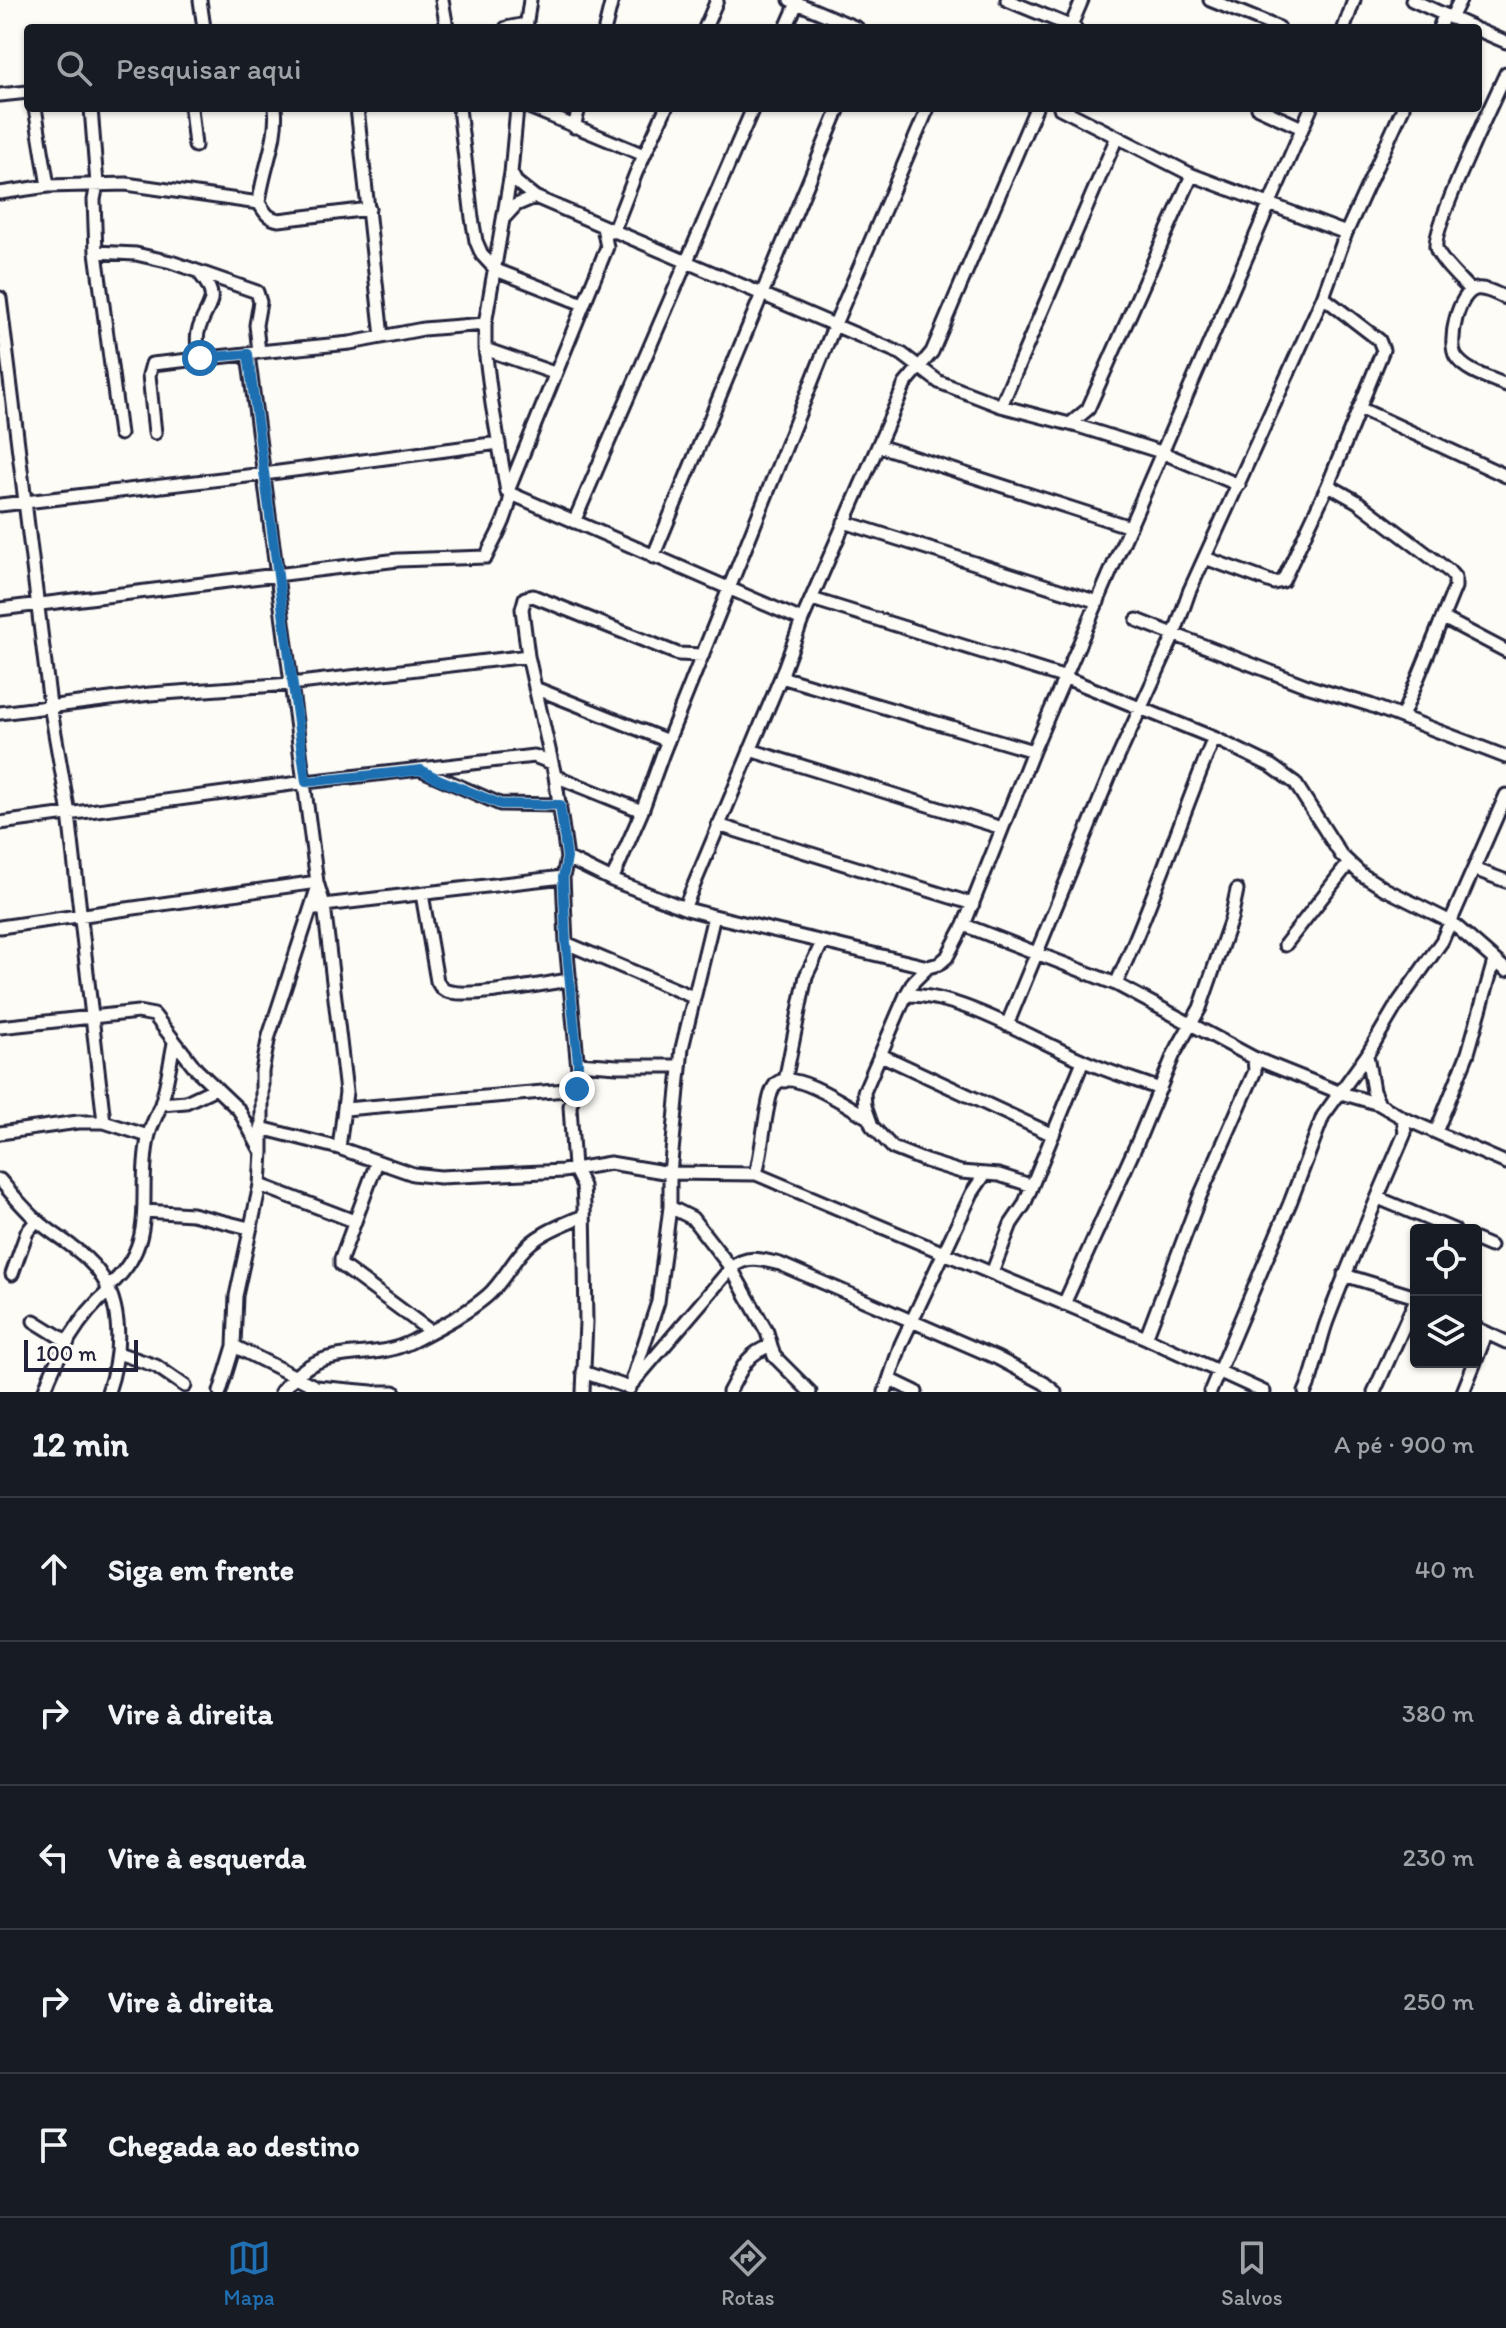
<!DOCTYPE html>
<html lang="pt">
<head>
<meta charset="utf-8">
<style>
  body { margin:0; font-family:Itim,sans-serif; background:#242831; color:#f1f3f6 }
  .controls { position:absolute; right:24px; bottom:24px; display:grid; overflow:hidden; border-radius:8px; box-shadow:0 2px 6px #0004 }
  .controls button { width:72px; height:72px; display:grid; place-items:center; padding:0; border:0; border-bottom:2px solid #363941; background:#171b24; color:#f1f3f6; font:40px sans-serif }
  .scale { position:absolute; left:24px; bottom:20px; width:114px; box-sizing:border-box; padding-left:8px; border:4px solid #22223b; border-top:0; font-size:22px; line-height:28px; white-space:nowrap; color:#22223b; -webkit-text-stroke:6px #fdfcf7; paint-order:stroke }
  .stop { position:absolute; width:24px; height:24px; margin:-18px; border:6px solid #1f6fb2; border-radius:50%; background:#fff }
  .stop.end { background:#1f6fb2; border-color:#fff; box-shadow:0 2px 8px #0008 }
  .list { margin:0; padding:0; list-style:none }
  h2 { display:flex; justify-content:space-between; align-items:center; height:104px; margin:0; padding:0 32px; font-size:34px }
  h2 small { font-size:26px; font-weight:400; color:#9ea1a6 }
  .list li { display:grid; grid-template-columns:52px 1fr auto; gap:24px; align-items:center; box-sizing:border-box; height:144px; padding:0 32px; border-top:2px solid #363941 }
  .list b { display:block; font-size:30px; white-space:nowrap }
  .list em { font-size:26px; font-style:normal; color:#9ea1a6 }
  .icon { flex:none; width:44px; height:44px; fill:none; stroke:currentColor; stroke-width:2; stroke-linecap:round; stroke-linejoin:round }
  .map { position:relative; flex:none; width:1506px; height:1392px; overflow:hidden }
  .search { position:absolute; background:#171b24; box-shadow:0 2px 6px #0004; left:24px; right:24px; top:24px; height:88px; display:flex; align-items:center; gap:20px; box-sizing:border-box; padding:0 28px; border-radius:8px; color:#9ea1a6; font-size:30px }
  .sheet { height:824px; background:#171b24 }
  nav { display:flex; justify-content:space-around; align-items:center; box-sizing:border-box; height:112px; border-top:2px solid #363941; background:#171b24; font-size:22px; color:#9ea1a6 }
  nav a { display:grid; justify-items:center; gap:4px }
  nav .on { color:#1f6fb2 }
  .map>svg:first-child { display:block }
  .lines { fill:none; stroke-linecap:round; stroke-linejoin:round }
  .minor-casing { stroke:#22223b; stroke-width:17 }
  .minor { stroke:#fdfcf7; stroke-width:11 }
  .route { stroke:#1f6fb2; stroke-width:10 }
</style>
</head>
<body>
<div class="map">
<svg width="1506" height="1392" viewBox="0 0 1506 1392">
  <rect width="100%" height="100%" fill="#fdfcf7"/>
  <filter id="ink" filterUnits="userSpaceOnUse"><feTurbulence type="fractalNoise" baseFrequency=".0125" numOctaves="2"/><feDisplacementMap in="SourceGraphic" scale="16" xChannelSelector="R" yChannelSelector="G"/><feConvolveMatrix kernelMatrix="1 2 1 2 8 2 1 2 1" color-interpolation-filters="sRGB"/></filter>
  <g filter="url(#ink)">
    <g class="lines">
      <defs>
        <path id="minor" d="M200 0 204 28
          M442 0 447 28
          M790 0 857 28
          M1007 0 1075 28
          M1210 0 1279 28
          M1412 0 1474 28
          M1451 18 1460 0
          M506 28 526 24
          M526 28 530 0
          M605 28 612 0
          M705 28 717 0
          M786 28 797 3
          M1070 28 1082 0
          M1344 28 1354 0
          M1439 28 1444 16
          M1478 30 1506 42
          M0 95 28 92
          M35 108 48 186
          M91 108 97 184 94 200 96 252 120 434
          M191 108 195 146
          M275 108C279 136 262 173 259 203 265 212 267 218 279 220L369 209
          M357 108 382 337
          M459 108 472 218 476 241 482 255 496 270 583 304
          M517 108 511 173 485 324V349L492 404 507 492 802 620
          M531 108 644 155
          M1060 108 1192 175 1346 233
          M1258 108 1302 128
          M574 127 579 108
          M511 173 516 182 535 197 902 354 939 382 1001 406 1081 427 1161 452 1239 485
          M0 193 48 186 126 184 259 203
          M504 218 516 205 535 197
          M613 232 636 173 666 108
          M96 252 136 254 171 262 257 292 260 302 256 325 259 352 350 343 423 329 485 324
          M200 274C223 302 205 305 198 332 196 341 198 350 200 358
          M1470 290C1462 281 1437 258 1436 247 1433 226 1494 100 1506 73
          M0 298 50 705 69 814 104 1122
          M1506 298C1497 294 1485 287 1476 289 1458 292 1447 343 1456 357 1466 372 1490 378 1506 385
          M485 349 554 373
          M248 354 317 882 324 905 346 1092 339 1148
          M1001 406 1117 137
          M1359 408 1506 476
          M1070 424 1088 409 1192 175
          M155 433 149 375 152 364 255 353
          M879 446 1130 527
          M1328 485 1358 502 1449 571 1455 578V587L1402 717
          M508 491 607 247 603 227
          M0 505 264 474 499 443
          M574 522 753 108
          M844 522 1098 602
          M653 557 839 108
          M1205 558 1274 583 1283 581 1328 485 1383 350 1379 340 1323 297
          M812 599 1066 678 1214 738 1270 765 1295 783 1341 855 1361 874 1385 889 1451 922 1506 970
          M0 609 398 560 486 557C496 536 507 520 511 495
          M1443 618 1506 651
          M1137 620 1310 687 1370 705 1506 757
          M781 677 1033 751
          M535 688 668 741
          M0 713 150 694 291 684 528 656
          M750 750 1002 828
          M422 770 500 804 560 805
          M555 776 642 811
          M0 823 306 782 534 756 552 763
          M718 825 973 904
          M567 858 612 880 687 909 714 916 928 967 939 964 947 957 964 925 1033 751 1311 108
          M1474 869 1506 881
          M612 880 642 811 663 753 835 324 928 108
          M422 894 437 981C440 987 443 991 451 992 476 997 541 984 570 980
          M318 909 324 905 563 877
          M687 909 686 904 781 677 802 620 905 384 932 352 1036 108
          M964 925 1116 984 1254 1058 1341 1093 1379 1104 1403 1118 1506 1163
          M0 927 317 882
          M566 943 693 997
          M1285 945 1349 863
          M928 967 914 981 906 995 864 1092 865 1106 872 1126 893 1148 926 1161 961 1172 999 1175 1030 1185
          M1116 984C1153 904 1180 819 1214 738
          M906 995C962 994 1032 1039 1084 1061 1109 1072 1135 1080 1160 1089
          M1007 1025 1110 775 1174 635 1189 592 1323 297 1346 233 1403 108
          M0 1027 138 1012 154 1015 197 1070 239 1110 260 1149
          M881 1055 1053 1135
          M1367 1055 1373 1091 1379 1104
          M578 1063 617 1066H680
          M785 1081 806 976 822 943
          M161 1104 186 1102 216 1088
          M345 1109 577 1089
          M261 1128 339 1148 413 1174 440 1177 563 1171 610 1163 670 1173 756 1174 1146 1338 1264 1392
          M1436 1132 1468 1053 1494 961
          M0 1133 78 1122H104L148 1136
          M377 1162 341 1259V1265L430 1331
          M756 1174C762 1151 763 1129 768 1106 769 1100 771 1088 777 1083 794 1069 851 1108 867 1117
          M0 1180C12 1194 24 1209 38 1221 53 1235 72 1244 87 1259 124 1293 123 1348 108 1392
          M260 1185 354 1221
          M1378 1198 1454 1230
          M670 1207 692 1218 731 1268 767 1332 774 1356 810 1392
          M145 1211 192 1214 249 1228
          M1476 1240 1490 1246
          M992 1273 1011 1224 1024 1205 1083 1061
          M12 1274 27 1232 37 1220
          M1344 1275 1416 1297
          M107 1288C161 1242 136 1198 148 1139 150 1126 157 1116 161 1104 167 1085 170 1063 174 1043
          M1064 1304 1138 1141 1174 1054 1200 1008 1231 919 1237 890
          M34 1321 68 1342
          M1476 1328 1506 1342
          M1146 1338 1200 1196 1255 1071 1254 1058
          M234 1346 316 1387 372 1392
          M118 1353 156 1366 185 1386
          M1476 1360 1486 1334
          M583 1372 630 1388
          M633 1378 658 1302 670 1207V1173L682 1048 714 916
          M891 1380 916 1392
          M631 1385 731 1268C747 1255 760 1259 780 1264L997 1358 1044 1383 1055 1392
          M44 1392C57 1355 79 1316 109 1291
          M220 1392 234 1346 236 1296 260 1185 262 1152V1071L269 1036 318 886
          M281 1392C324 1336 364 1366 413 1341 438 1328 466 1314 487 1296 501 1284 509 1267 521 1253 536 1234 562 1225 583 1216
          M378 1392H394
          M583 1392 586 1322 584 1204 583 1186 574 1168 570 1106 579 1080 566 943 563 877 567 858 555 776 528 656 522 609 525 598 533 596 678 654 703 655
          M729 1392C741 1371 745 1354 770 1346
          M885 1392 901 1344 972 1193 985 1174
          M1210 1392 1290 1203 1323 1116 1367 1055 1396 1006 1442 941 1506 795
          M1305 1392C1316 1370 1318 1345 1327 1321 1351 1258 1378 1196 1405 1133L1403 1118
          M1374 1392 1416 1299
          M1463 1392 1475 1362"/>
      </defs>
      <use href="#minor" class="minor-casing"/>
      <use href="#minor" class="minor"/>
    </g>
  </g>
  <g class="lines" filter="url(#ink)">
    <path class="route" d="M200 358 248 354 306 782 421 770 438 779 500 804 560 805 567 858 563 877 566 943 578 1063 577 1089"/>
  </g>
</svg>
<div class="controls">
<button><svg class="icon" aria-label="locate" viewBox="0 0 24 24"><circle cx="12" cy="12" r="6"/><path d="M12 2v4M12 18v4M2 12h4M18 12h4"/></svg></button>
<button><svg class="icon" aria-label="layers" viewBox="0 0 24 24"><path d="M12 4l9 5-9 5-9-5zM3 14l9 5 9-5"/></svg></button>
</div>
<div class="scale">100 m</div>
<div class="stop" style="left:200px;top:358px"></div>
<div class="stop end" style="left:577px;top:1089px"></div>
<div class="search"><svg class="icon" aria-label="search" viewBox="0 0 24 24"><circle cx="10" cy="10" r="6"/><path d="M15 15l6 6"/></svg>Pesquisar aqui</div>
</div>
<section class="sheet">
<h2>12 min<small>A pé · 900 m</small></h2>
<ul class="list">
<li><svg class="icon" aria-label="ahead" viewBox="0 0 24 24"><path d="M12 20V5M6 11l6-6 6 6"/></svg><div><b>Siga em frente</b></div><em>40 m</em></li>
<li><svg class="icon" aria-label="right" viewBox="0 0 24 24"><path d="M7 20v-9h11M14 6l5 5-5 5"/></svg><div><b>Vire à direita</b></div><em>380 m</em></li>
<li><svg class="icon" aria-label="left" viewBox="0 0 24 24"><path d="M17 20v-9H6M10 6l-5 5 5 5"/></svg><div><b>Vire à esquerda</b></div><em>230 m</em></li>
<li><svg class="icon" aria-label="right" viewBox="0 0 24 24"><path d="M7 20v-9h11M14 6l5 5-5 5"/></svg><div><b>Vire à direita</b></div><em>250 m</em></li>
<li><svg class="icon" aria-label="arrive" viewBox="0 0 24 24"><path d="M6 21V4h12l-3 4 3 4H6"/></svg><div><b>Chegada ao destino</b></div></li>
</ul>
</section>
<nav>
<a class="on"><svg class="icon" aria-label="map" viewBox="0 0 24 24"><path d="M3 6l6-2 6 2 6-2v14l-6 2-6-2-6 2zM9 4v14M15 6v14"/></svg>Mapa</a>
<a><svg class="icon" aria-label="directions" viewBox="0 0 24 24"><path d="M12 3l9 9-9 9-9-9zM9 14v-3h6M13 9l2 2-2 2"/></svg>Rotas</a>
<a><svg class="icon" aria-label="saved" viewBox="0 0 24 24"><path d="M7 4h10v16l-5-4-5 4z"/></svg>Salvos</a>
</nav>
</body>
</html>
